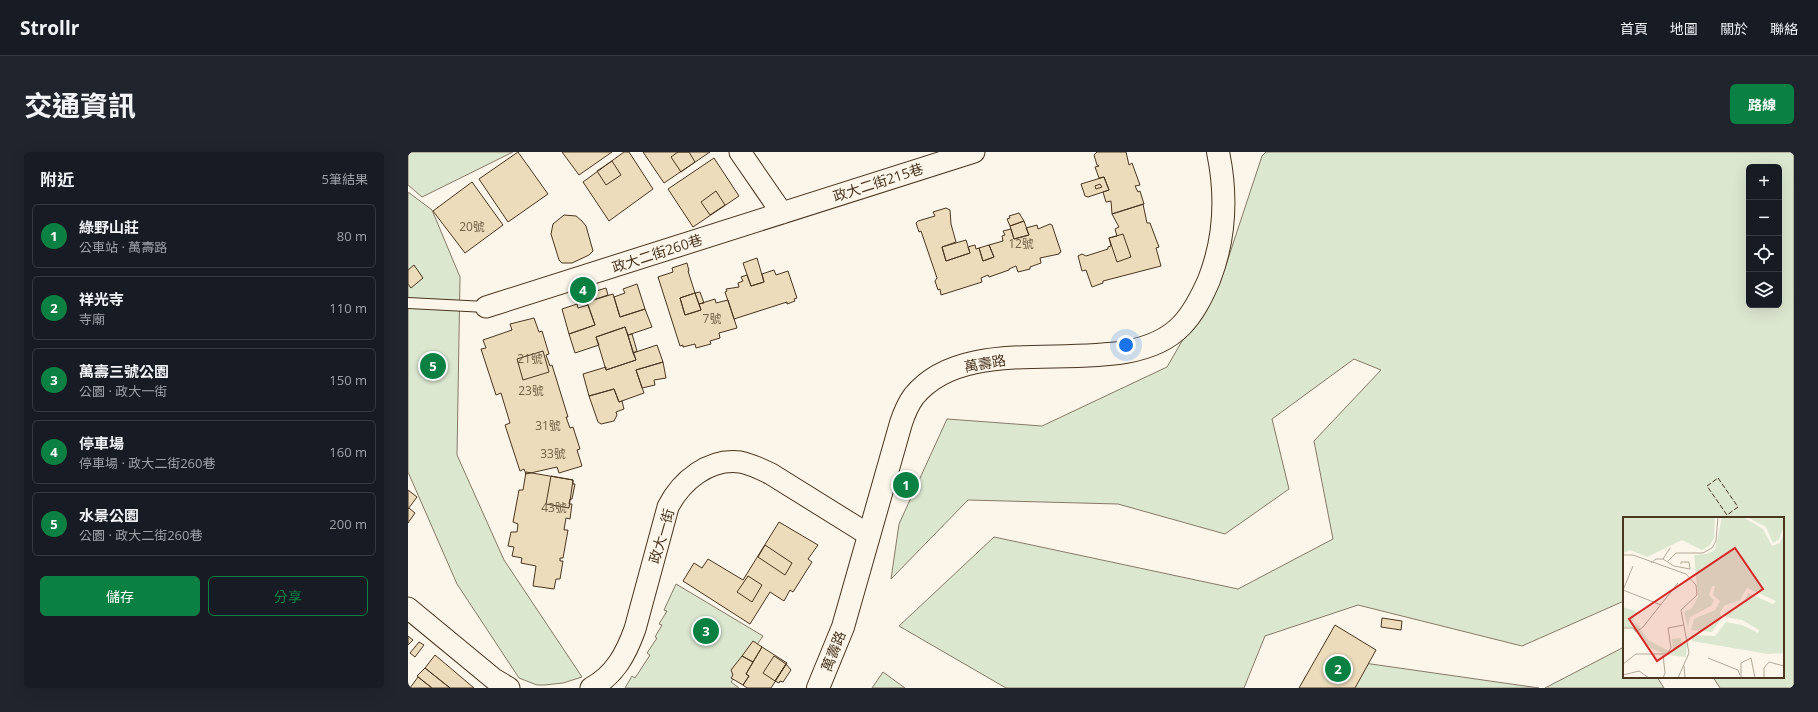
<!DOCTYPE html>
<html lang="zh-TW">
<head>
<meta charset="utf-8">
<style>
  body { margin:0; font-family:"Open Sans","Noto Sans TC",sans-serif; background:#20242c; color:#f1f3f6 }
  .controls { position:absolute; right:12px; top:12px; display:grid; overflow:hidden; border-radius:6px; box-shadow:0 4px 16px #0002 }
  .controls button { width:36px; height:36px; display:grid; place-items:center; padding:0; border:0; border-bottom:1px solid #363941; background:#171b24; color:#f1f3f6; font:20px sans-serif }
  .you { position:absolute; left:718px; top:193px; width:14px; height:14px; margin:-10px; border:3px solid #fff; border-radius:50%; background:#1a73e8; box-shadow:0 0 0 6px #1a73e833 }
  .badge { display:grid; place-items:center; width:26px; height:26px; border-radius:50%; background:#0b8043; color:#fff; font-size:13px; font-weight:700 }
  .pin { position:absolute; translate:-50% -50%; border:2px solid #fff; box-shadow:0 1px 4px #0006 }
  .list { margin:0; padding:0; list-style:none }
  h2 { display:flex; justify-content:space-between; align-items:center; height:52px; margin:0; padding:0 16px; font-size:17px }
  h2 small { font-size:13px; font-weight:400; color:#9ea1a6 }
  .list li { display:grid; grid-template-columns:26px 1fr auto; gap:12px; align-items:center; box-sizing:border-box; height:64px; margin:0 8px 8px; padding:0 8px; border:1px solid #363941; border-radius:6px }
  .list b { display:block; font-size:15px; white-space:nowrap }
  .list p { margin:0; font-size:13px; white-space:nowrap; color:#9ea1a6 }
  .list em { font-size:13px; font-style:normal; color:#9ea1a6 }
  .actions { display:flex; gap:8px; padding:12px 16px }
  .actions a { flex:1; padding:9px 0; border:1px solid #0b8043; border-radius:6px; text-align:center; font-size:14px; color:#0b8043 }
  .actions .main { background:#0b8043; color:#fff }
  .icon { flex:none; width:22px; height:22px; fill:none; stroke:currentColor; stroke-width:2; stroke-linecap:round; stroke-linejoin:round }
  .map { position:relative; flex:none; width:1386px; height:536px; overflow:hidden; border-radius:6px }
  header { display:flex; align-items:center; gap:24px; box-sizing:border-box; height:56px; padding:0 20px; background:#171b24; border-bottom:1px solid #363941 }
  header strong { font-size:19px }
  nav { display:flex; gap:22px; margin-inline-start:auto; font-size:14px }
  .intro { display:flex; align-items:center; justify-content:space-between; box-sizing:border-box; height:96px; padding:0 24px }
  h1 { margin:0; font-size:28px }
  .button { padding:10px 18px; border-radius:6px; background:#0b8043; color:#fff; font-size:14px; font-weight:700 }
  main { display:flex; gap:24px; padding:0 24px }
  aside { flex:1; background:#171b24; border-radius:6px; box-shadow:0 4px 16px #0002 }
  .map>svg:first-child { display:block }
  .green { fill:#dce7d0; stroke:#887966; fill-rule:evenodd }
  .building { fill:#ecdcbc; stroke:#4a3520 }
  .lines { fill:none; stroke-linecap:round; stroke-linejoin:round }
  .service-casing { stroke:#4a3520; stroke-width:12 }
  .minor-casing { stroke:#4a3520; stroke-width:23 }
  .tertiary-casing { stroke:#4a3520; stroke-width:24 }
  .service { stroke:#fbf6e9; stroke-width:10 }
  .minor { stroke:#fbf6e9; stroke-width:21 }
  .tertiary { stroke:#fbf6e9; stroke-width:22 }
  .fence { stroke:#4a3520; stroke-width:1; stroke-dasharray:5 2; stroke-linecap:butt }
  .labels { text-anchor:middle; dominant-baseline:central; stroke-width:3; stroke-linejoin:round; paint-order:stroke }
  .number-label { font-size:12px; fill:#725f47 }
  .street-label { font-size:14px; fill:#4a3520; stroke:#fbf6e9 }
  .inset-road { fill:none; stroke:#b4a999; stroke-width:1 }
  .view { fill:#d62828; fill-opacity:0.15; stroke:#d62828; stroke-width:2 }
  .inset-edge { fill:none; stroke:#4a3520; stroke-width:2 }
</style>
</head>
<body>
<header>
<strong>Strollr</strong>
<nav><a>首頁</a><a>地圖</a><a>關於</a><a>聯絡</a></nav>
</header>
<div class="intro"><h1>交通資訊</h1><a class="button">路線</a></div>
<main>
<aside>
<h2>附近<small>5筆結果</small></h2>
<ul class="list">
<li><span class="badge">1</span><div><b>綠野山莊</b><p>公車站 · 萬壽路</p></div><em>80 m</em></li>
<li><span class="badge">2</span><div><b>祥光寺</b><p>寺廟</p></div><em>110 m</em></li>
<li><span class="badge">3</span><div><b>萬壽三號公園</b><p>公園 · 政大一街</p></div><em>150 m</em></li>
<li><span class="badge">4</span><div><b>停車場</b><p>停車場 · 政大二街260巷</p></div><em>160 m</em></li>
<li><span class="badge">5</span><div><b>水景公園</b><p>公園 · 政大二街260巷</p></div><em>200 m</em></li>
</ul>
<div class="actions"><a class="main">儲存</a><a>分享</a></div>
</aside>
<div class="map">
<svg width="1386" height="536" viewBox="0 0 1386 536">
  <rect width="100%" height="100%" fill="#fbf6e9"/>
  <path class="green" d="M0 0H105L14 45 0 33Z
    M858 0H1386V536H1312L1305 525H1375V366H1216V449L1114 494 950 453 857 484 836 536H598L491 474 586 385 830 437 925 387 906 289 973 218 946 207 864 267 881 337 817 382 710 352 560 348 483 427 491 372 539 267 634 274 759 215 818 113 854 4ZM1341 15H1371V153H1341Z
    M0 40 24 58 52 125 49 303 96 408 174 525 155 531 137 533H129L111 526 49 432 0 320Z
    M268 432 355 484 323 530 331 536H217L224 524 227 526 242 503 239 501 249 486 247 485 254 473 251 472 259 459 256 458Z
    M1216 495V525H1249L1256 536H1137Z
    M935 508 1131 536H893L897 525Z
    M475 520 497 536H464Z"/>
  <path class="building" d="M110 0 140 42 100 70 71 27Z
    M154 0H204L171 23Z
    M216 0H221L245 37 201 69 175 30Z
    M235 0H302L256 31Z
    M270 0H281L287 10 273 20 263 5Z
    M718 0 721 13 724 11 732 33 727 34 730 40 732 39 736 52 704 62 703 49 698 50 695 40 701 38 696 25 691 26 687 15 691 14 689 13 686 3 689 0Z
    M306 6 331 44 285 75 260 37Z
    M204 9 213 23 198 33 189 19Z
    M696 25 701 38 680 45 677 44 673 32Z
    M64 30 95 73 57 101 25 59Z
    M692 32 694 35 688 37 687 34Z
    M308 39 317 53 302 63 293 50Z
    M735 52 739 71H742L751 95 748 96 753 114 695 129V131L684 135 678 118 674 119 670 104 674 102 678 104 700 97V95L703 94 701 86 709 84 707 77 711 75 704 62Z
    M538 56 542 58 543 72 548 90 534 95 538 109 562 101 560 95 567 93 568 97 571 96 575 109 586 105 581 93 595 89 594 84 597 83 595 79 603 77 606 87 621 83 618 76 629 73 630 77 642 72 644 73 653 100 651 101V102L632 106 633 111 622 115V117L610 120 608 114 601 117V118L581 125 580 123 573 126 574 130 533 143 532 137 530 138 527 129 529 126 513 79 511 80 508 71 510 69 527 64 525 60Z
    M611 61 616 69 602 74 599 67 602 66 601 64Z
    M156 63 168 64 174 69 178 74 185 99 181 103 164 111H154L151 108 143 82 145 72Z
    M616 69 621 83 606 87 602 74Z
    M715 82 723 105 709 110 701 86Z
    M558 88 562 101 538 109 534 95Z
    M581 93 586 105 575 109 571 96Z
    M349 106 356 130 343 134 335 111Z
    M279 111 281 119H280L287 141 272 146 277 163 293 158 291 152 307 147 308 151 320 148 329 176 311 181 312 186 302 189 303 192 288 196 287 192 275 195V193L272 194 250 125 265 120 264 116Z
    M6 113 15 126 3 136 0 132V118Z
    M366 118 368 123 380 119 389 146 386 147 387 149 379 152V150L326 167 317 140 319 139 318 137 331 135 330 131 335 129 333 125 339 123 343 134 356 130 354 122Z
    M229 132 237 157 212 165 206 145 217 141 215 137Z
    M198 136 200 143 179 150 178 142Z
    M292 140 296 151 291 152 287 141Z
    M287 141 293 158 277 163 272 146Z
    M205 142 212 165 237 157 244 175 220 183 217 175 188 185 191 193 167 201 161 182 187 173 179 150Z
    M169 152 170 156 180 153 187 173 161 182 154 157Z
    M126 166 131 180 134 179 141 202 138 203 142 214 144 213 160 265H158L162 276 165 275 172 297 169 298 174 314 151 321 149 315 118 322 116 317 112 319 97 273 102 271 93 241 88 243 73 197 78 196 75 188 104 178 102 172Z
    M217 175 228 208 198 218 188 185Z
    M224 182 229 199 225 201 220 183Z
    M249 193 255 210 228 218 236 241 211 250 206 237 181 244 175 222 198 215V218L228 208 225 201Z
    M135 199 141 220 115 228 109 207Z
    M255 210 258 226 246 228 247 233 234 236 228 218Z
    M206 237 211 250 214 249 216 257 208 260 209 263 206 269 193 272 190 270 181 244Z
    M118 320 165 328V332H167L164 347H162L161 352H164L162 367 158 366 156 378H160L155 406H152V409H155L152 427H148L146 437 125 434 128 414 113 411 114 406 104 404 106 395 100 394 103 380H109L110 372 105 370 111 338H115Z
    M143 324 165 328 161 356 138 352Z
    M0 338 9 345 0 357Z
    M1 356 7 361 0 371V357Z
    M371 370 410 393 400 407 404 410 385 440 382 438 376 449 362 440 342 472 275 429 286 411 294 416 300 407 335 428Z
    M357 393 384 411 377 423 350 405Z
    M340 424 354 433 344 450 329 440Z
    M974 466 994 469 993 478 973 475Z
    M927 473 968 498 947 536H891Z
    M0 484 5 488 0 493Z
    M345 489 354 495 345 510 334 504Z
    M11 490 16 493 7 505 2 501Z
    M354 495 379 511 363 536H339L335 533 341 524 338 522Z
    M27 503 66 536H42L17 516Z
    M334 504 345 510 338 522 341 524 335 533 323 526 325 523 323 518Z
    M366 504 378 512 367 529 355 521Z
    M378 512 383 518 375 530 372 529 371 531 367 529Z
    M17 516 42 536H24L9 524Z
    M10 525 24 536H2Z"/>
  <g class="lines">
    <defs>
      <path id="service" d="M0 151 78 155"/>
      <path id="minor" d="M332 0 374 61
        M78 155 566 0
        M0 456 86 527 101 536
        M183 536C207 523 218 502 227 477L260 355C273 329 301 306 332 310 343 312 353 317 363 322L461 383"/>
      <path id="tertiary" d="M410 536 435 475 493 271C496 262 500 252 506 244 565 171 714 235 773 174 786 161 794 144 801 128 817 87 819 43 810 0"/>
    </defs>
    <use href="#service" class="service-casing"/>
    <use href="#minor" class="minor-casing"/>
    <use href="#tertiary" class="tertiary-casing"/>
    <use href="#service" class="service"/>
    <use href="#minor" class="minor"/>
    <use href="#tertiary" class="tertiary"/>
    <path class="fence" d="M1310 326 1330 355 1319 363 1299 334Z"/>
  </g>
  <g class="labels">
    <g class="number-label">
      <text x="64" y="74">20號</text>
      <text x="613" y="91">12號</text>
      <text x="304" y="166">7號</text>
      <text x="122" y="206">21號</text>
      <text x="123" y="238">23號</text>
      <text x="140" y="273">31號</text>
      <text x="145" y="301">33號</text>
      <text x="146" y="355">43號</text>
    </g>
    <g class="street-label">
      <text transform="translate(470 30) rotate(-18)">政大二街215巷</text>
      <text transform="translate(249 101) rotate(-18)">政大二街260巷</text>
      <text transform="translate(577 211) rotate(-10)">萬壽路</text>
      <text transform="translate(253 384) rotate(-74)">政大一街</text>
      <text transform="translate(425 499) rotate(-69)">萬壽路</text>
    </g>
  </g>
  <g transform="translate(1215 365)">
    <rect width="161" height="161" fill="#fbf6e9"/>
    <path d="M0 0H92L91 21 87 28 79 33 59 23 24 40 7 33 0 36ZM99 0H120L140 12 149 29 157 26 161 16V136L145 137 69 124V118L92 119 103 105 119 108 135 116 136 113 119 103 103 100 102 96 121 85 125 76 150 87 153 84 124 71 117 83 102 88 97 95 98 102 89 115 68 113 71 102 92 93 97 84 90 78 92 69H89L86 78 91 83 88 89 67 100 65 110 61 95 69 91 75 80 71 38 84 37 92 33ZM124 0H161V10L156 22 150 26 143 10ZM0 90 15 95 9 105 16 109 25 123 46 134 42 137 32 133 22 127 10 111 0 110V104L7 105 0 104ZM58 121V126H64L63 140 45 138 50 134 49 122Z" fill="#dce7d0"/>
    <path class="inset-road" d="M0 38H10L63 57 73 68 74 78 58 93 66 136 55 161M40 42 51 49 67 52 66 45H58V47M45 44 53 36H80L89 31 93 24 95 0M28 46 33 42H40L47 31M0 73 38 88M0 73 10 49M0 111H10L13 115 20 110 55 66M85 141 115 153 117 158M0 147 13 137H44L48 131 45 111 61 108M61 149 62 161M0 158 16 154 26 161M40 161 42 156 40 138M118 161V146L128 141 132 161M141 161V151L146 145 161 149"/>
    <path class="view" d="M112 31 140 72 34 144 6 102Z"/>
    <rect width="161" height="161" class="inset-edge"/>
  </g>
</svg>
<div class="controls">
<button>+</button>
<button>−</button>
<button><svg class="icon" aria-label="locate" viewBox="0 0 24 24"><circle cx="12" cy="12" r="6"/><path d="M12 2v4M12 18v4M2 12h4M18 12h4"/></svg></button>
<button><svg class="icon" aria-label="layers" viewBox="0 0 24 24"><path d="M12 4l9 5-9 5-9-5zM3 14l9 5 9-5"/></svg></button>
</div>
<div class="you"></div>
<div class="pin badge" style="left:498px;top:333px">1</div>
<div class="pin badge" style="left:930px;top:517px">2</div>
<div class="pin badge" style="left:298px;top:479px">3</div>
<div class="pin badge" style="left:175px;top:138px">4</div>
<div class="pin badge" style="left:25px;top:214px">5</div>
</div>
</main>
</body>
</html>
